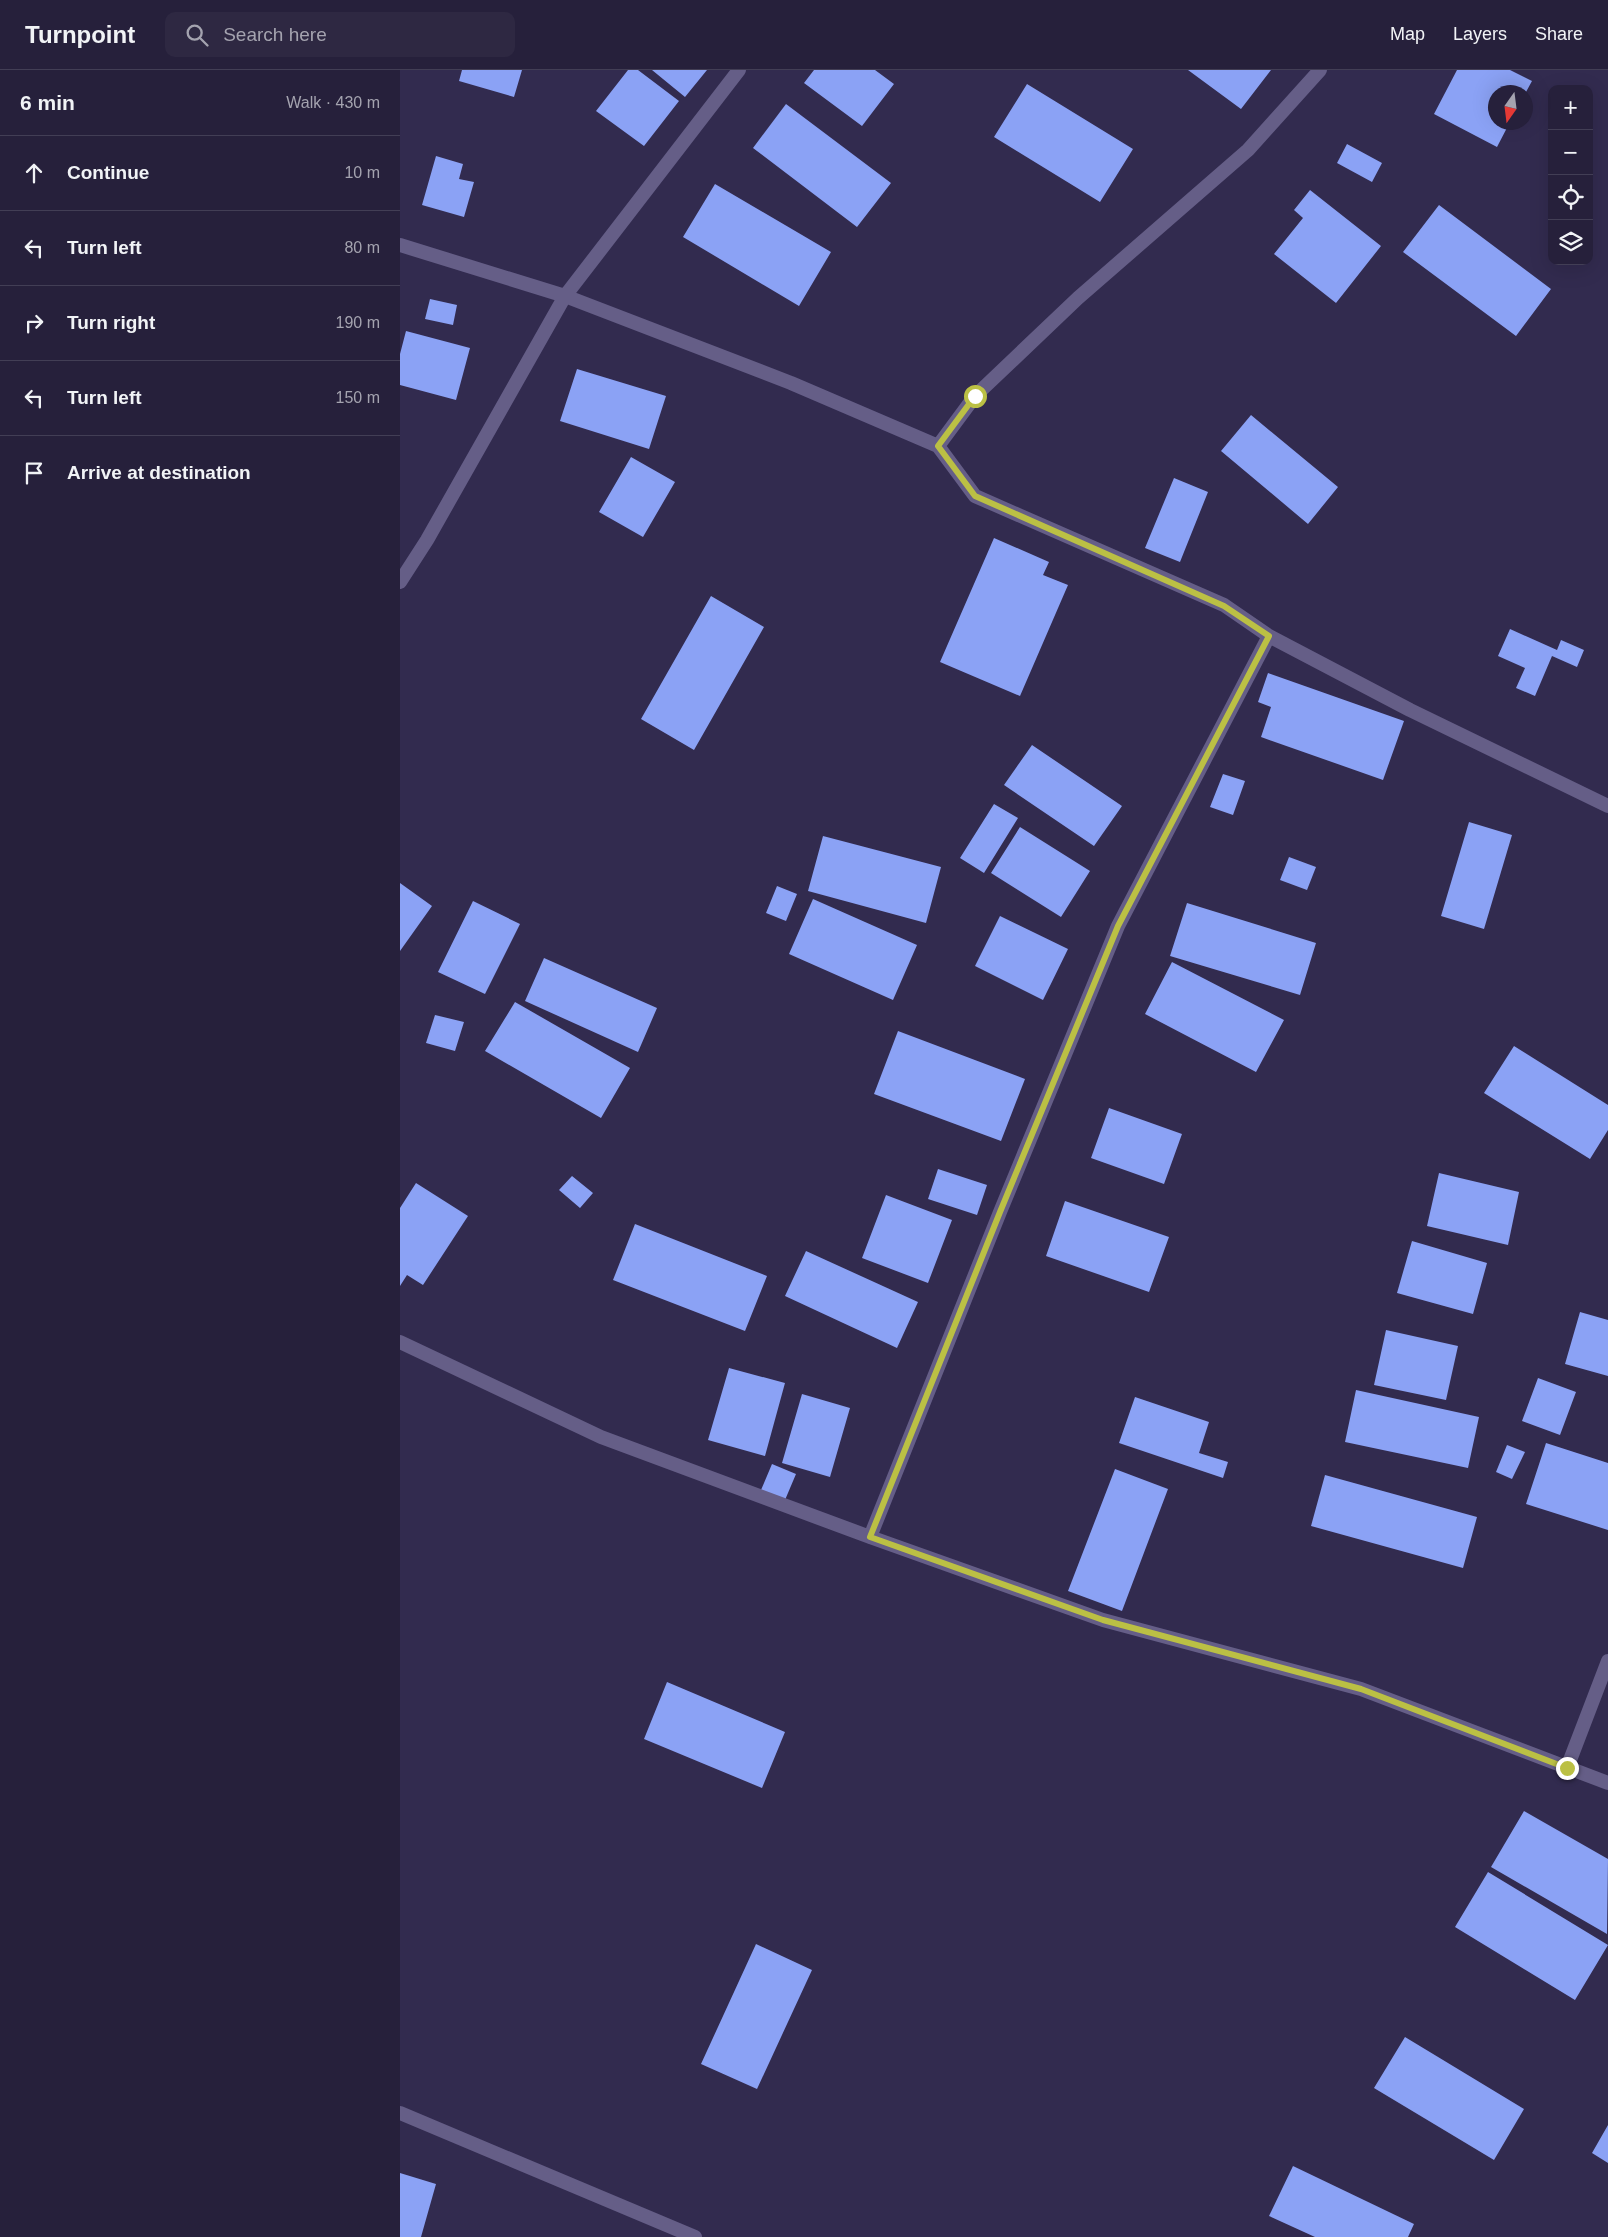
<!DOCTYPE html>
<html lang="en">
<head>
<meta charset="utf-8">
<style>
  body { margin:0; font-family:Helvetica,sans-serif; background:#2e2842; color:#f1f3f6 }
  .controls { position:absolute; right:15px; top:15px; display:grid; overflow:hidden; border-radius:10px; box-shadow:0 5px 20px #0002 }
  .controls button { width:45px; height:45px; display:grid; place-items:center; padding:0; border:0; border-bottom:1px solid #423e55; background:#26203b; color:#f1f3f6; font:25px sans-serif }
  .compass { position:absolute; left:1088px; top:15px; width:45px; height:45px; border-radius:50%; background:#26203b; box-shadow:0 5px 20px #0002; rotate:194deg }
  .stop { position:absolute; width:15px; height:15px; margin:-11px; border:4px solid #bbc044; border-radius:50%; background:#fff }
  .stop.end { background:#bbc044; border-color:#fff; box-shadow:0 1px 5px #0008 }
  .list { margin:0; padding:0; list-style:none }
  h2 { display:flex; justify-content:space-between; align-items:center; height:65px; margin:0; padding:0 20px; font-size:21px }
  h2 small { font-size:16px; font-weight:400; color:#a4a3af }
  .list li { display:grid; grid-template-columns:32px 1fr auto; gap:15px; align-items:center; box-sizing:border-box; height:75px; padding:0 20px; border-top:1px solid #423e55 }
  .list b { display:block; font-size:19px; white-space:nowrap }
  .list em { font-size:16px; font-style:normal; color:#a4a3af }
  .icon { flex:none; width:28px; height:28px; fill:none; stroke:currentColor; stroke-width:2; stroke-linecap:round; stroke-linejoin:round }
  .map { position:relative; flex:none; width:1208px; height:2167px; overflow:hidden }
  header { display:flex; align-items:center; gap:30px; box-sizing:border-box; height:70px; padding:0 25px; background:#26203b; border-bottom:1px solid #423e55 }
  header strong { font-size:24px }
  nav { display:flex; gap:28px; margin-inline-start:auto; font-size:18px }
  .search { width:350px; height:45px; background:#2e2842; display:flex; align-items:center; gap:12px; box-sizing:border-box; padding:0 18px; border-radius:10px; color:#a4a3af; font-size:19px }
  main { display:flex }
  aside { flex:1; background:#26203b }
  .map>svg:first-child { display:block }
  .building { fill:#8ba2f5 }
  .lines { fill:none; stroke-linecap:round; stroke-linejoin:round }
  .minor { stroke:#655e87; stroke-width:14 }
  .route { stroke:#bbc044; stroke-width:6 }
</style>
</head>
<body>
<header>
<strong>Turnpoint</strong>
<div class="search"><svg class="icon" aria-label="search" viewBox="0 0 24 24"><circle cx="10" cy="10" r="6"/><path d="M15 15l6 6"/></svg>Search here</div>
<nav><a>Map</a><a>Layers</a><a>Share</a></nav>
</header>
<main>
<aside>
<h2>6 min<small>Walk · 430 m</small></h2>
<ul class="list">
<li><svg class="icon" aria-label="ahead" viewBox="0 0 24 24"><path d="M12 20V5M6 11l6-6 6 6"/></svg><div><b>Continue</b></div><em>10 m</em></li>
<li><svg class="icon" aria-label="left" viewBox="0 0 24 24"><path d="M17 20v-9H6M10 6l-5 5 5 5"/></svg><div><b>Turn left</b></div><em>80 m</em></li>
<li><svg class="icon" aria-label="right" viewBox="0 0 24 24"><path d="M7 20v-9h11M14 6l5 5-5 5"/></svg><div><b>Turn right</b></div><em>190 m</em></li>
<li><svg class="icon" aria-label="left" viewBox="0 0 24 24"><path d="M17 20v-9H6M10 6l-5 5 5 5"/></svg><div><b>Turn left</b></div><em>150 m</em></li>
<li><svg class="icon" aria-label="arrive" viewBox="0 0 24 24"><path d="M6 21V4h12l-3 4 3 4H6"/></svg><div><b>Arrive at destination</b></div></li>
</ul>
</aside>
<div class="map">
<svg width="1208" height="2167" viewBox="0 0 1208 2167">
  <rect width="100%" height="100%" fill="#322b4f"/>
  <path class="building" d="M62 0H122L114 27 59 11Z
    M228 0H238L279 31 244 76 196 41Z
    M252 0H307L285 27Z
    M414 0H475L494 14 462 56 404 13Z
    M788 0H871L841 39Z
    M1057 0H1110L1132 11 1126 22H1096V52H1110L1097 77 1034 44Z
    M627 14 733 79 700 132 594 67Z
    M386 34 491 113 457 157 353 78Z
    M947 74 982 93 972 112 937 93Z
    M36 86 63 94 59 109 74 112 64 147 22 135Z
    M315 114 431 182 399 236 283 167Z
    M910 120 981 176 936 233 874 184 903 148 894 140Z
    M1039 135 1151 219 1116 266 1003 182Z
    M30 229 57 235 53 255 25 249Z
    M6 261 70 278 56 330 0 315V284Z
    M177 299 266 326 249 379 160 351Z
    M851 345 938 417 908 454 821 381Z
    M231 387 275 412 243 467 199 442Z
    M774 408 808 422 780 492 745 478Z
    M594 468 649 492 643 505 668 515 620 626 540 592Z
    M311 526 364 557 294 680 241 649Z
    M1110 559 1157 580 1161 570 1184 580 1177 597 1152 586 1135 626 1116 618 1125 598 1098 586Z
    M868 603 1004 651 983 710 861 667 871 637 858 632Z
    M632 675 722 736 694 776 604 715Z
    M823 704 845 711 833 745 810 737Z
    M594 734 618 748 584 803 560 788Z
    M1069 752 1112 765 1084 859 1041 846Z
    M620 757 690 801 661 847 591 803Z
    M423 766 541 797 526 853 408 821Z
    M889 787 916 797 907 820 880 810Z
    M0 813 32 836 0 881Z
    M377 816 397 824 386 851 366 843Z
    M413 829 517 875 493 930 389 884Z
    M73 831 120 854 85 924 38 902Z
    M787 833 916 873 900 925 770 886Z
    M600 846 668 879 643 930 575 896Z
    M144 888 257 938 238 982 125 931Z
    M772 892 884 950 856 1002 745 944Z
    M115 932 230 998 201 1048 85 981Z
    M35 945 64 952 55 981 26 973Z
    M498 961 625 1009 601 1071 474 1024Z
    M1114 976 1208 1035V1060L1190 1089 1084 1023Z
    M709 1038 782 1064 764 1114 691 1088Z
    M538 1099 587 1115 577 1145 528 1129Z
    M1039 1103 1119 1122 1108 1175 1027 1156Z
    M172 1106 193 1123 180 1138 159 1120Z
    M16 1113 68 1146 23 1215 7 1205 0 1216V1138Z
    M486 1125 552 1150 528 1213 462 1188Z
    M665 1131 769 1167 749 1222 646 1186Z
    M235 1154 367 1206 345 1261 213 1210Z
    M1012 1171 1087 1193 1073 1244 997 1223Z
    M406 1181 518 1232 497 1278 385 1226Z
    M1180 1242 1208 1250V1306L1165 1294Z
    M986 1260 1058 1276 1046 1330 974 1315Z
    M329 1298 385 1313 365 1386 308 1370Z
    M1138 1308 1176 1322 1160 1365 1122 1351Z
    M956 1320 1079 1347 1068 1398 945 1372Z
    M402 1324 450 1338 430 1407 382 1393Z
    M735 1327 809 1352 799 1383 828 1392 823 1408 719 1373Z
    M1146 1373 1208 1393V1460L1126 1434Z
    M1107 1375 1125 1382 1112 1409 1096 1402Z
    M372 1394 396 1404 385 1430 361 1420Z
    M715 1399 768 1419 722 1541 668 1521Z
    M925 1405 1077 1447 1063 1498 911 1456Z
    M267 1612 385 1662 362 1718 244 1669Z
    M1124 1741 1208 1789 1207 1864 1091 1797Z
    M1088 1802 1208 1875 1175 1930 1055 1857Z
    M356 1874 412 1900 357 2019 301 1994Z
    M1005 1967 1124 2039 1094 2090 974 2018Z
    M1208 2055V2093L1192 2083Z
    M893 2096 1014 2154 1008 2167H915L869 2146Z
    M0 2103 36 2114 21 2167H0Z"/>
  <g class="lines">
    <path class="minor" d="M0 175 165 226 391 313 538 376 575 426 824 535 869 566 1010 640 1208 736
      M538 376 575 326 678 228 848 80 920 0
      M0 512 27 470 165 226 339 0
      M0 1272 201 1367 470 1467 703 1550 961 1619 1208 1713
      M470 1467 600 1142 718 856 869 566
      M1167 1698 1208 1591
      M0 2043 295 2167"/>
  </g>
  <g class="lines">
    <path class="route" d="M575 326 538 376 575 426 824 536 869 566 718 856 600 1142 470 1467 703 1550 961 1619 1167 1698"/>
  </g>
</svg>
<div class="controls">
<button>+</button>
<button>−</button>
<button><svg class="icon" aria-label="locate" viewBox="0 0 24 24"><circle cx="12" cy="12" r="6"/><path d="M12 2v4M12 18v4M2 12h4M18 12h4"/></svg></button>
<button><svg class="icon" aria-label="layers" viewBox="0 0 24 24"><path d="M12 4l9 5-9 5-9-5zM3 14l9 5 9-5"/></svg></button>
</div>
<svg class="compass" viewBox="-18 -18 36 36"><path d="M0-13l5 13h-10z" fill="#e53935"/><path d="M0 13l5-13h-10z" fill="#a4a3af"/></svg>
<div class="stop" style="left:575px;top:326px"></div>
<div class="stop end" style="left:1167px;top:1698px"></div>
</div>
</main>
</body>
</html>
